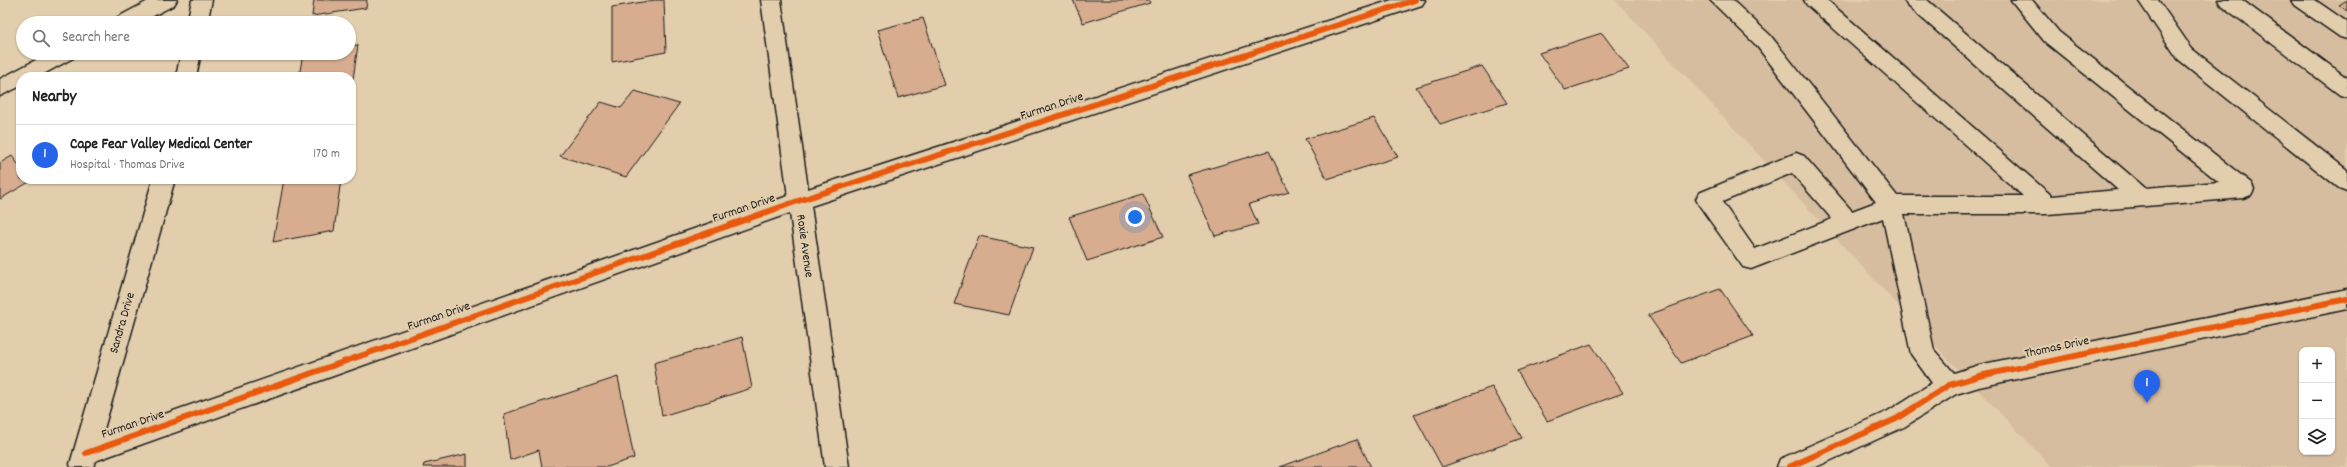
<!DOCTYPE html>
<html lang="en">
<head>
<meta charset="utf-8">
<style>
  body { margin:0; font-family:Dekko,sans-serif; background:#f6f6f6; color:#222 }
  .controls { position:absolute; right:12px; bottom:12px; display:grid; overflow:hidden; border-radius:8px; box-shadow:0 1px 3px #0004 }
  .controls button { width:36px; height:36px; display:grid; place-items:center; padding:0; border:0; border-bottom:1px solid #e0e0e0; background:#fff; color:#222; font:20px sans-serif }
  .you { position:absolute; left:1135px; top:217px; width:14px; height:14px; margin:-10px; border:3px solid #fff; border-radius:50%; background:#1a73e8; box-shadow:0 0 0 6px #1a73e833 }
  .badge { display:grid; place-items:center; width:26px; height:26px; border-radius:50%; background:#2563eb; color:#fff; font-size:13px; font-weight:700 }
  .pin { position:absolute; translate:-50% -33px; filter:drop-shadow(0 1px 2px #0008) }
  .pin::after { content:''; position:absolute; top:21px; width:14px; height:12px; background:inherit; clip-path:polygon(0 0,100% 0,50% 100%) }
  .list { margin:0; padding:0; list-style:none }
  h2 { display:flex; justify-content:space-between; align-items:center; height:52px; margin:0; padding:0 16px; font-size:17px }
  h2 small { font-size:13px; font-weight:400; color:#767676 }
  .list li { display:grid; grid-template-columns:26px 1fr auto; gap:12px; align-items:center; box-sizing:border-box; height:60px; padding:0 16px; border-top:1px solid #e0e0e0 }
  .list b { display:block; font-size:15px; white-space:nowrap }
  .list p { margin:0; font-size:13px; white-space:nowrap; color:#767676 }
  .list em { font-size:13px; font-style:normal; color:#767676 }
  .icon { flex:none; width:22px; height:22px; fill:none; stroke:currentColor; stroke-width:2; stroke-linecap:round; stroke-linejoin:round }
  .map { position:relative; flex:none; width:2347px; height:467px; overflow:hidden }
  .search { position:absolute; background:#fff; box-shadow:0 1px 3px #0004; left:16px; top:16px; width:340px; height:44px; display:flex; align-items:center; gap:10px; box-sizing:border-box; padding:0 14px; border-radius:22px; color:#767676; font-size:15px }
  .panel { position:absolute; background:#fff; box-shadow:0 1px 3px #0004; left:16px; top:72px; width:340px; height:112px; border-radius:16px }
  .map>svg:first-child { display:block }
  .built { fill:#d7bd9f; fill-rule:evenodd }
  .building { fill:#d7ac8f; stroke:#1c1c1c }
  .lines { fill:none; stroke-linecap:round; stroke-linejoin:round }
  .minor-casing { stroke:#1c1c1c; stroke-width:3 }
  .minor { fill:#e2cead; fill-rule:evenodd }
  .cycleway-casing { stroke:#e2cead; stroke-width:8 }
  .cycleway { stroke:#e8590c; stroke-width:6 }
  .labels { text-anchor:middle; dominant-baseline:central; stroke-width:4; stroke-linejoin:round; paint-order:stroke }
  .street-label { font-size:13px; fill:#1c1c1c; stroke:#e2cead }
</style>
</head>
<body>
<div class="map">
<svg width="2347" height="467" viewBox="0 0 2347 467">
  <rect width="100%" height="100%" fill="#e2cead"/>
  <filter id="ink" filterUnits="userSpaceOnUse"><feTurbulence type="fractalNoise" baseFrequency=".025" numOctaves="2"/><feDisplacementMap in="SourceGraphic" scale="8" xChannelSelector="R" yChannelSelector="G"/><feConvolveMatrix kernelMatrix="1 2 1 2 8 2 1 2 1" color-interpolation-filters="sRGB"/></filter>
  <g filter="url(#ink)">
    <path class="built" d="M1615 0H2347V467H2052L1944 355ZM2302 350H2332V452H2302Z"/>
    <path class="building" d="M314 0H367L366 8 312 16Z
      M655 0H664L666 52 612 62V7Z
      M1073 0H1149L1150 3 1083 23Z
      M2347 0V11L2339 5Z
      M923 18 945 85 898 98 877 30Z
      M1602 33 1629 69 1565 90 1539 53Z
      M358 45 351 93V77H299L303 53H349V46Z
      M1482 66 1507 103 1440 124 1416 87Z
      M635 91 679 104 626 177 560 156 601 102 621 108Z
      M1374 118 1398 157 1327 179 1305 139Z
      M1269 151 1289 192 1249 204 1258 224 1215 236 1187 175Z
      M12 156 21 168V179H30L31 181 0 199V163Z
      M284 179H341L334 231 273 242Z
      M1143 194 1163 237 1087 261 1069 217Z
      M979 236 1033 247 1009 315 954 304Z
      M1720 289 1753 336 1681 363 1648 315Z
      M742 337 752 388 662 416 654 363Z
      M1591 344 1623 393 1547 421 1517 371Z
      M618 377 634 458 607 467H542L539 450 510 460 504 414Z
      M1492 387 1522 438 1442 467 1414 415Z
      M1357 439 1371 467H1280Z
      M467 454V467H423L424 464Z"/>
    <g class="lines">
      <defs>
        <path id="minor" d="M150 0H177L174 5 140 23H113L116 18Z
          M192 0H212L207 23H187Z
          M761 0H781L808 189 1392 0H1425L1422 5 811 206 849 467H825L790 213 95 461 93 467H71L70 464 153 179H175L102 436 788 196Z
          M1710 0H1732L1770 35 1897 196H2023L1807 5 1804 0H1827L2052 196 2118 190 1907 5 1904 0H1927L2145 188 2219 182 2045 42 2011 0H2032L2059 32 2251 183 2254 189 2251 195 2243 198 2048 214H1904L1934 350 1954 373 1979 365 2347 289V309L1979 387 1956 394 1904 427 1816 467H1777L1780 459 1888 411 1932 383 1911 354 1883 218 1751 269 1743 267 1699 205 1696 199 1699 193 1796 153 1804 156 1852 211 1876 202 1756 45ZM1792 173 1832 219 1755 249 1722 202Z
          M2138 0H2158L2192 49 2347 170V191L2339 188 2178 59Z
          M2218 0H2242L2347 78V97L2340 95 2221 5Z
          M2291 0H2315L2347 22V39L2340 37 2294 5Z
          M49 53H76L73 58 38 77H21V86L0 96V79Z
          M181 53H201L196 77H176Z"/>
      </defs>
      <use href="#minor" class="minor-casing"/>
      <use href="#minor" class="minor"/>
      <defs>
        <path id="cycleway" d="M86 453 798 201 1415 0
          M1789 467 1896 419 1949 385 1979 376 2347 299"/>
      </defs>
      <use href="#cycleway" class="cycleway-casing"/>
      <use href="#cycleway" class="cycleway"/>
    </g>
  </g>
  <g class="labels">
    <g class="street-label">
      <text transform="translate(1052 107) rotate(-18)">Furman Drive</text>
      <text transform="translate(744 209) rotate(-19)">Furman Drive</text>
      <text transform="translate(804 246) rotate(82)">Roxie Avenue</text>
      <text transform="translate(439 317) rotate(-19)">Furman Drive</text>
      <text transform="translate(123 323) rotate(-74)">Sandra Drive</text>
      <text transform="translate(2057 348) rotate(-12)">Thomas Drive</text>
      <text transform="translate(133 425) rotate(-19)">Furman Drive</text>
    </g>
  </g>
</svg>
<div class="controls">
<button>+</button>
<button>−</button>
<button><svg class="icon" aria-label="layers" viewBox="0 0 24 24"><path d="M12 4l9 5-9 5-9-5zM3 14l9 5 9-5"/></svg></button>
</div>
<div class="you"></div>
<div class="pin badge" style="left:2147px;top:403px">1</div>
<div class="search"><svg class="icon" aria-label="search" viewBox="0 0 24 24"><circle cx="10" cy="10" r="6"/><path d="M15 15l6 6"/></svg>Search here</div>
<section class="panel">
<h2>Nearby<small></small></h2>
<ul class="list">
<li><span class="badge">1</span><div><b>Cape Fear Valley Medical Center</b><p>Hospital · Thomas Drive</p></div><em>170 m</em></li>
</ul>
</section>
</div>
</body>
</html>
